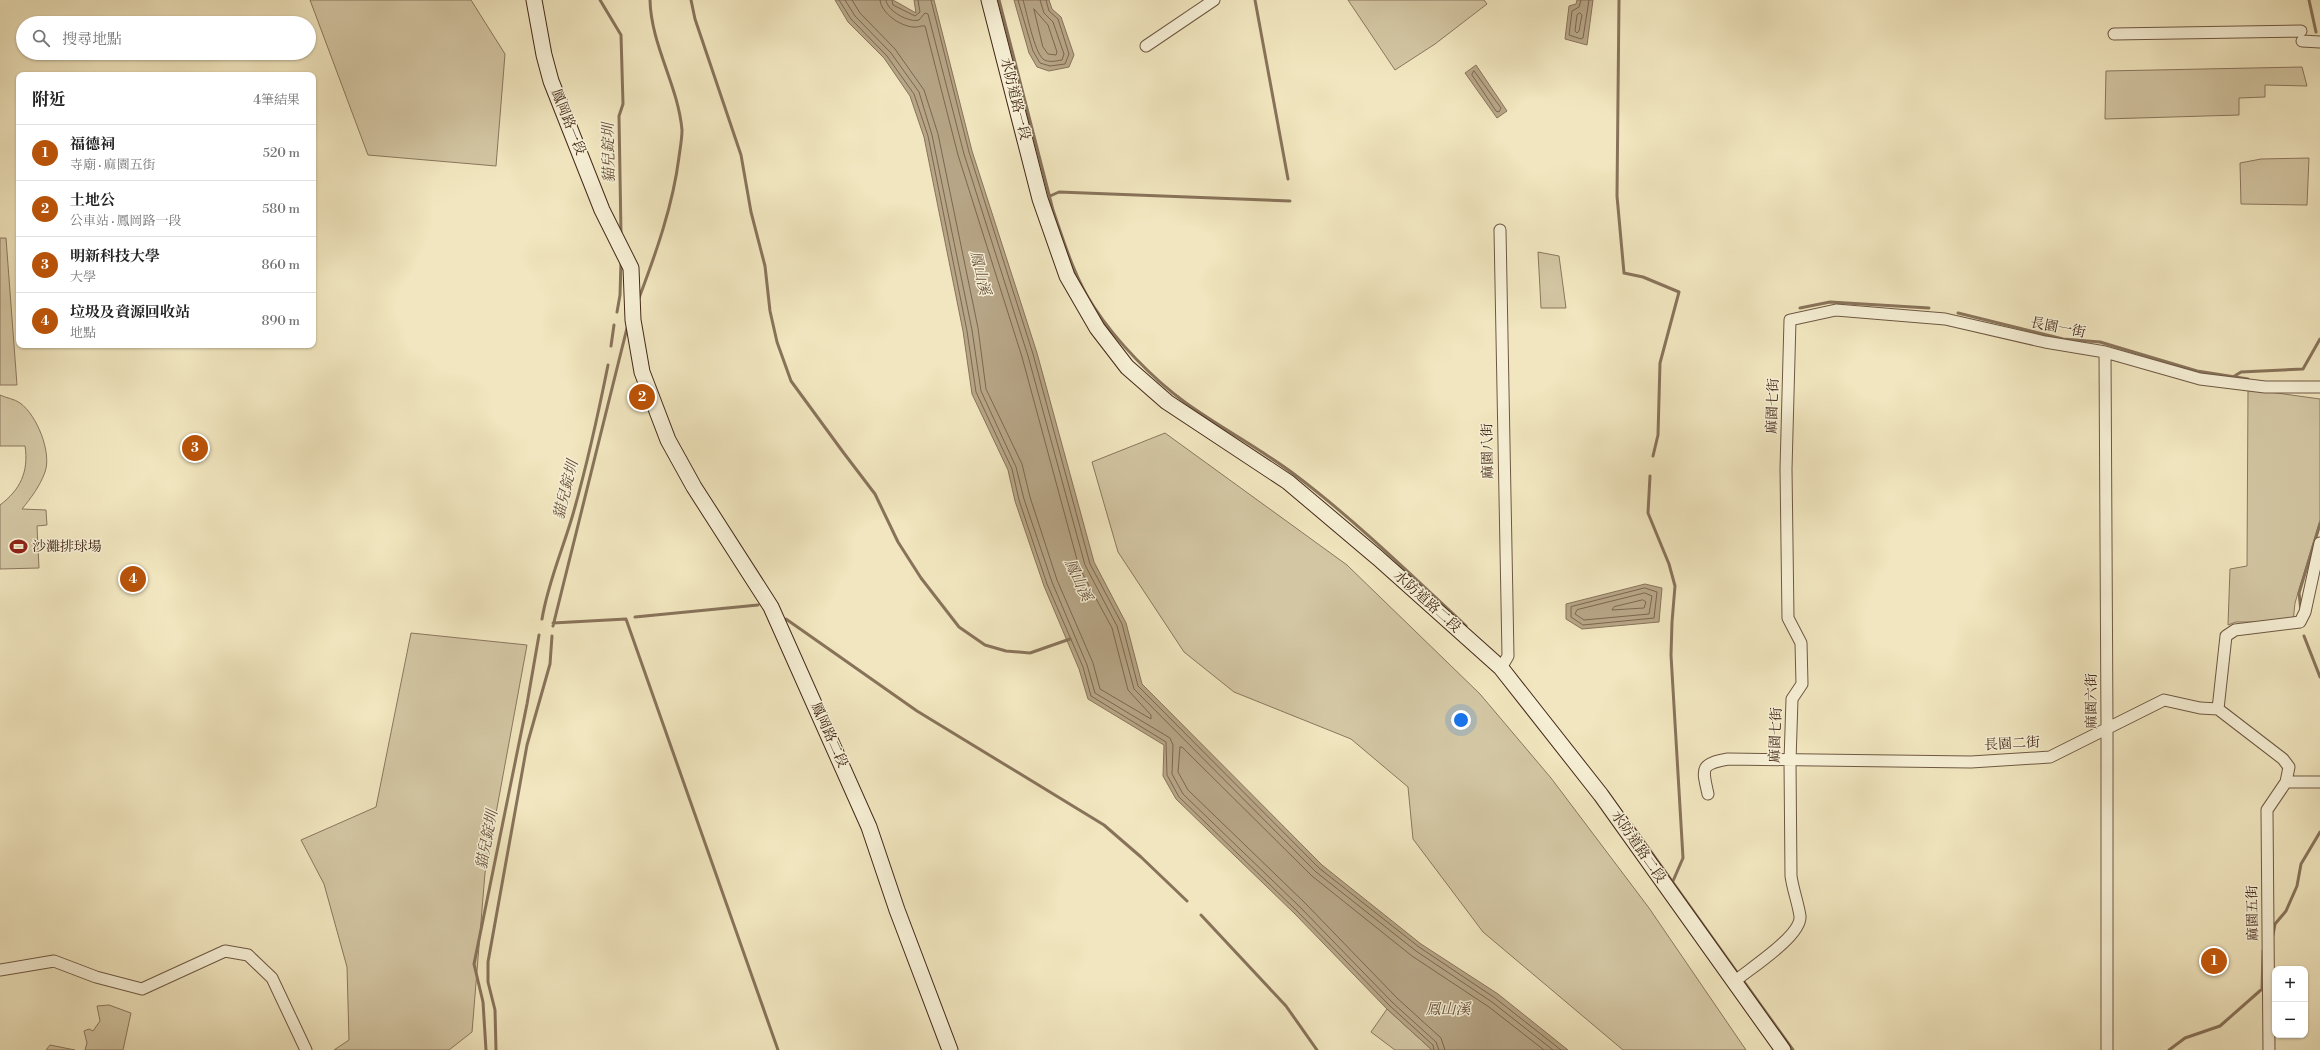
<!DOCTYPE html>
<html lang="zh-TW">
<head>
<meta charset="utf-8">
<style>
  body { margin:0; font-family:"Libre Bodoni","Noto Serif TC",serif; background:#f6f6f6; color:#222 }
  .controls { position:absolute; right:12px; bottom:12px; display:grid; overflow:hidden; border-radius:8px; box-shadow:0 1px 3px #0004 }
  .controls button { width:36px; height:36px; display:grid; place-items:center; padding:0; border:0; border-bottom:1px solid #e0e0e0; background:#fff; color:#222; font:20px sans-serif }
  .you { position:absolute; left:1461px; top:720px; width:14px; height:14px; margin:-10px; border:3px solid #fff; border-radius:50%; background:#1a73e8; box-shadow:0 0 0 6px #1a73e833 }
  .badge { display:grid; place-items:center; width:26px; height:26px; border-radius:50%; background:#b45309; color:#fff; font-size:13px; font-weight:700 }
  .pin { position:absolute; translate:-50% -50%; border:2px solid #fff; box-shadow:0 1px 4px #0006 }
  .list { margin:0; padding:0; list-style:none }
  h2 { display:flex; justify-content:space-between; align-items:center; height:52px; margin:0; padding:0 16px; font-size:17px }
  h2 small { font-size:13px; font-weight:400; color:#767676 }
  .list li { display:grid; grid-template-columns:26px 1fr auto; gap:12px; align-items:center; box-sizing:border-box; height:56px; padding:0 16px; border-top:1px solid #e0e0e0 }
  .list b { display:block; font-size:15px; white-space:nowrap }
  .list p { margin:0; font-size:13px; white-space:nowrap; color:#767676 }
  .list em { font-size:13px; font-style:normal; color:#767676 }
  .icon { flex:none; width:22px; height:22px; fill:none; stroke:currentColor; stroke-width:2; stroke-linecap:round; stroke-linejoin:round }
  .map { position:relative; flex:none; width:2320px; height:1050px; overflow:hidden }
  .search { position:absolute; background:#fff; box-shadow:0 1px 3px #0004; left:16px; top:16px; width:300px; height:44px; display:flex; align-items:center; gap:10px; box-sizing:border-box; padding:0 14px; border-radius:22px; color:#767676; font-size:15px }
  .panel { position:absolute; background:#fff; box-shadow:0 1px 3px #0004; left:16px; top:72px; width:300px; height:276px; border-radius:8px }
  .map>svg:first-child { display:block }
  .green { fill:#d3c6a3; stroke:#8b775e }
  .water { fill:#b6a586; stroke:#88735a }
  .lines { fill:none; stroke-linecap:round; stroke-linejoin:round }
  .shore { stroke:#7c664f; stroke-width:1 }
  .stream { stroke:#88735a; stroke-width:3 }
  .street-casing { stroke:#6e5842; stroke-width:13 }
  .secondary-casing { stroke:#432818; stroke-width:17 }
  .street { stroke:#f6efd5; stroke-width:11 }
  .secondary { stroke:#f6efd5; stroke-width:15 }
  .labels { text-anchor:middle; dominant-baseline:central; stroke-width:3; stroke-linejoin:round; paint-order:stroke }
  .street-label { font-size:14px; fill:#432818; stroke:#f6efd5 }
  .poi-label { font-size:14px; fill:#432818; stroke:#f6efd5; text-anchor:start }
  .water-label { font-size:15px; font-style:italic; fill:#664e39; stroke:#f6efd5 }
</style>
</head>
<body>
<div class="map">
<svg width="2320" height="1050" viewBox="0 0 2320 1050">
  <rect width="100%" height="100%" fill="#f1e6bf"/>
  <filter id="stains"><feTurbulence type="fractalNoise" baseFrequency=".005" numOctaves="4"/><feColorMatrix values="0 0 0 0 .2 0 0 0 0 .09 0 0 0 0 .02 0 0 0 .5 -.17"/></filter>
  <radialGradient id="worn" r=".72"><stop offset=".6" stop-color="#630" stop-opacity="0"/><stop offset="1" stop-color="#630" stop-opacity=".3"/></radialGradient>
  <path class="green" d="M310 0H471L505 54 496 166 368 155Z
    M1348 0H1484L1487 4 1435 44 1395 70Z
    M2302 67 2307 86 2265 85V97L2239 98V115L2105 119 2106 71Z
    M2309 158 2307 205 2241 204 2240 163 2261 159Z
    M0 238H6L17 385H0Z
    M1538 252 1559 256 1566 308H1541Z
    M2248 389 2320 399V520L2295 603 2293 622H2236L2228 625 2230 569 2247 566Z
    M0 395C6 398 15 399 20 403 37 415 52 453 45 472 40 486 31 498 22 509L46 510 47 525 37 526 39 568 0 569V505C20 490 29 472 25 446H0Z
    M1165 433 1347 565 1480 694 1551 778 1649 908 1746 1050H1623L1483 932 1413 839 1408 787 1351 739 1234 692 1184 652 1118 552 1092 462Z
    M411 633 527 645 485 873 472 1032 449 1050H334L349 1040 347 967 324 884 301 840 376 807Z
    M109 1005 131 1013 123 1050H85L87 1043 84 1031 89 1029 93 1031 100 1021 97 1006Z
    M1387 1009 1432 1050H1395L1371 1032Z
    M50 1045 75 1050H46Z"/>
  <path class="water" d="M835 0H893L916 13 914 0H934L972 151 1037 353 1094 562 1126 623 1142 684 1322 865 1421 944 1498 994 1568 1050H1432L1387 1009 1295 914 1176 799 1163 776 1164 745 1088 699 1079 669 1044 586 1015 501 1008 470 972 394 963 331 924 137 910 96 884 58 848 22Z
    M1014 0H1049L1052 9 1061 17 1074 55 1069 67 1049 71 1037 67 1029 53Z
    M1577 0H1593L1587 45 1565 39 1569 6 1576 4Z
    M1476 65 1507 111 1497 118 1465 73Z
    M1645 584 1662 588 1659 622 1582 629 1566 619V604Z"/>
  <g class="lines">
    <path class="shore" d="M839 0 851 19 887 56 914 94 928 136 967 331 976 392 1012 469 1019 500 1047 584 1083 667 1091 696 1166 742 1167 775 1179 797 1297 911 1390 1006 1433 1045 1434 1050
      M845 0 855 16 891 53 919 92 932 135 972 330 981 391 1016 467 1024 499 1052 582 1087 665 1095 693 1170 738 1173 745 1172 774 1183 794 1301 908 1393 1003 1436 1042 1439 1050
      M852 0 860 13 895 49 924 90 938 134 978 328 986 389 1022 464 1030 497 1057 580 1093 663 1100 689 1151 719V715L1128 690 1112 628 1079 567 1022 357 958 155 925 26C921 25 918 28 913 27 900 26 881 13 880 0
      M886 0C887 11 909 23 919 20L925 13 928 14 964 154 1028 356 1085 565 1117 626 1134 689 1316 872 1416 951 1492 1002 1553 1050
      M892 0 893 5 915 16 920 12 918 0
      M931 0 969 152 1033 354 1090 564 1122 624 1138 686 1319 868 1419 947 1495 998 1561 1050
      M1018 0 1033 51 1040 63 1050 66 1065 64 1069 54 1058 19 1049 11 1046 0
      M1023 0C1027 13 1034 51 1043 59 1048 63 1056 61 1062 60L1064 54 1053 22 1044 13 1040 0
      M1581 0 1579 7 1572 11 1569 35 1581 39 1583 38 1589 0
      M1034 9 1048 25 1057 52 1056 55 1048 54 1043 47Z
      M1580 13 1582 15 1579 31 1577 33 1575 31 1577 15Z
      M1474 71 1501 108 1499 112 1496 111 1472 75Z
      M1645 588 1657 592 1654 618 1583 625 1571 617V607Z
      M1645 593 1652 596 1649 614 1584 620 1575 614 1577 610Z
      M1643 600 1646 602 1644 608 1612 610 1614 607Z
      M1445 1050 1441 1038 1397 998 1305 903 1188 790 1178 772 1180 747H1182L1312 876 1412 956 1489 1007 1544 1050"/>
    <path class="stream" d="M600 0 621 35 623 104 619 116 621 234
      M691 0 695 19 741 155 751 212 765 266 770 311 777 342 791 381 843 452 875 494 898 542 921 578 959 627 985 645 1006 651 1030 653 1070 639
      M999 0 1053 210C1064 242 1075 279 1094 307 1116 341 1153 379 1186 403 1221 428 1259 448 1294 474 1355 520 1410 574 1466 626
      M1255 0 1288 179
      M1619 0 1617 196 1624 273 1643 277 1679 292 1660 363 1658 435 1653 456
      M2309 0 2316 32
      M1050 196 1059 192 1290 201
      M639 298C656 253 673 205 679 157 680 149 682 139 682 130 678 85 651 45 650 0
      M1800 308 1830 302 1929 308
      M617 312 620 295 621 261
      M1958 313 2063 339 2100 342 2197 371 2248 379
      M611 346 614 325
      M2233 377 2241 372 2303 369 2320 339
      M1650 476 1648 513 1669 564 1675 586 1672 622 1671 655 1683 858 1673 881
      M2301 611 2299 593 2320 524
      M635 617 758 605
      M542 619C548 582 563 549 573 514 587 465 598 415 608 365
      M786 619 917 711 1104 825 1141 857 1187 901
      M553 623 626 619 778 1050
      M553 626 627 328
      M2304 636 2320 677
      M1632 825 1739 975
      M1201 915 1286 1006 1317 1050
      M2273 935 2275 924 2286 911 2297 886 2301 864 2320 832
      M1742 979 1793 1050
      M486 1050 483 1002 474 964 527 704 539 635
      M496 1050 495 1010 488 982V962L527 745 550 664 552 636
      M2169 1050 2185 1038 2220 1026 2262 989 2263 951"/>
    <defs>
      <path id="street" d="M2114 34 2301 31
        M2302 41 2320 42
        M1146 46 1214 0
        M1500 230 1508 656 1501 668
        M2105 352 2107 728V1050
        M2218 709 2226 636 2235 630 2300 622 2305 612 2320 543
        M2286 782H2320
        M1708 794C1702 768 1700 764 1728 759L1971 762 2050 757 2164 700 2200 708 2218 709 2283 759 2289 767 2286 782 2267 810 2269 1050
        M0 970 54 961 96 977 142 989 225 951 248 955 272 978 306 1050
        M1734 982C1749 969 1802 936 1800 916 1798 903 1793 890 1791 876L1790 761 1792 699 1802 684 1801 643 1788 618 1786 469 1790 320 1836 310 1945 319 2045 342 2105 352 2200 379 2265 387H2320"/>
      <path id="secondary" d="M534 0 544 55 551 81 602 210 631 268 633 320 642 372 668 440 694 487 771 607 869 827 897 910 950 1050
        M989 0 1040 199 1067 276 1097 328 1127 367 1167 402 1288 482 1378 558 1501 668 1601 795 1783 1050"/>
    </defs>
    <use href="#street" class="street-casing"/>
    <use href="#secondary" class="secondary-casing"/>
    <use href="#street" class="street"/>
    <use href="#secondary" class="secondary"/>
  </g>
  <defs>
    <symbol id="stadium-bare" viewBox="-9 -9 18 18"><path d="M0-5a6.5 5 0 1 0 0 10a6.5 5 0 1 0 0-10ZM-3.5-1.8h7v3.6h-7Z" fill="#8f2418" stroke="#f6efd5" stroke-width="2.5" paint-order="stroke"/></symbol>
  </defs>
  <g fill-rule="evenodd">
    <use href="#stadium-bare" x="6" y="534" width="25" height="25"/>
  </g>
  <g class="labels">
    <g class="street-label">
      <text transform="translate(1015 99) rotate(76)">水防道路一段</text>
      <text transform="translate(568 122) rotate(68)">鳳岡路一段</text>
      <text transform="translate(2058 328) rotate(11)">長園一街</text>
      <text transform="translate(1773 406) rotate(-88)">麻園七街</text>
      <text transform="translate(1488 451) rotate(-91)">麻園八街</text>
      <text transform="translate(1427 602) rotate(42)">水防道路二段</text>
      <text transform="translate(2092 701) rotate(-90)">麻園六街</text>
      <text transform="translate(829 735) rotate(66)">鳳岡路二段</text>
      <text transform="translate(1776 735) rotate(-88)">麻園七街</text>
      <text transform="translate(2012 744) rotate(-3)">長園二街</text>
      <text transform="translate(1638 847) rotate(55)">水防道路二段</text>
      <text transform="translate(2253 913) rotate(-91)">麻園五街</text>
    </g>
    <g class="poi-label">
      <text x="32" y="547">沙灘排球場</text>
    </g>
    <g class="water-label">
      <text transform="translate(609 153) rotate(-91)">貓兒錠圳</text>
      <text transform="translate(980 273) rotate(77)">鳳山溪</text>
      <text transform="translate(566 490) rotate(-76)">貓兒錠圳</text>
      <text transform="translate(1078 580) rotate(65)">鳳山溪</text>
      <text transform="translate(487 840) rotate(-79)">貓兒錠圳</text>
      <text x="1448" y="1009">鳳山溪</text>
    </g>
  </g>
  <rect width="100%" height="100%" filter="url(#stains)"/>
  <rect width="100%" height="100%" fill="url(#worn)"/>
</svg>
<div class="controls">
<button>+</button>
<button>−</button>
</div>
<div class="you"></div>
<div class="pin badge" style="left:2214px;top:961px">1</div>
<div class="pin badge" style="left:642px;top:397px">2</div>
<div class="pin badge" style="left:195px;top:448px">3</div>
<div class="pin badge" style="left:133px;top:579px">4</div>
<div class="search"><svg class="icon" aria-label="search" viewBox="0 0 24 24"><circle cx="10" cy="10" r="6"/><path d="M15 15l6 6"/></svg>搜尋地點</div>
<section class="panel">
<h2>附近<small>4筆結果</small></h2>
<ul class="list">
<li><span class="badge">1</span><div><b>福德祠</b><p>寺廟 · 麻園五街</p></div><em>520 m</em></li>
<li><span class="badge">2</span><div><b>土地公</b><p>公車站 · 鳳岡路一段</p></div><em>580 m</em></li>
<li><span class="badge">3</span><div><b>明新科技大學</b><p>大學</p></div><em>860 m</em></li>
<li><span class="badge">4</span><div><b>垃圾及資源回收站</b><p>地點</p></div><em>890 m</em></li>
</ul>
</section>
</div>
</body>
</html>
